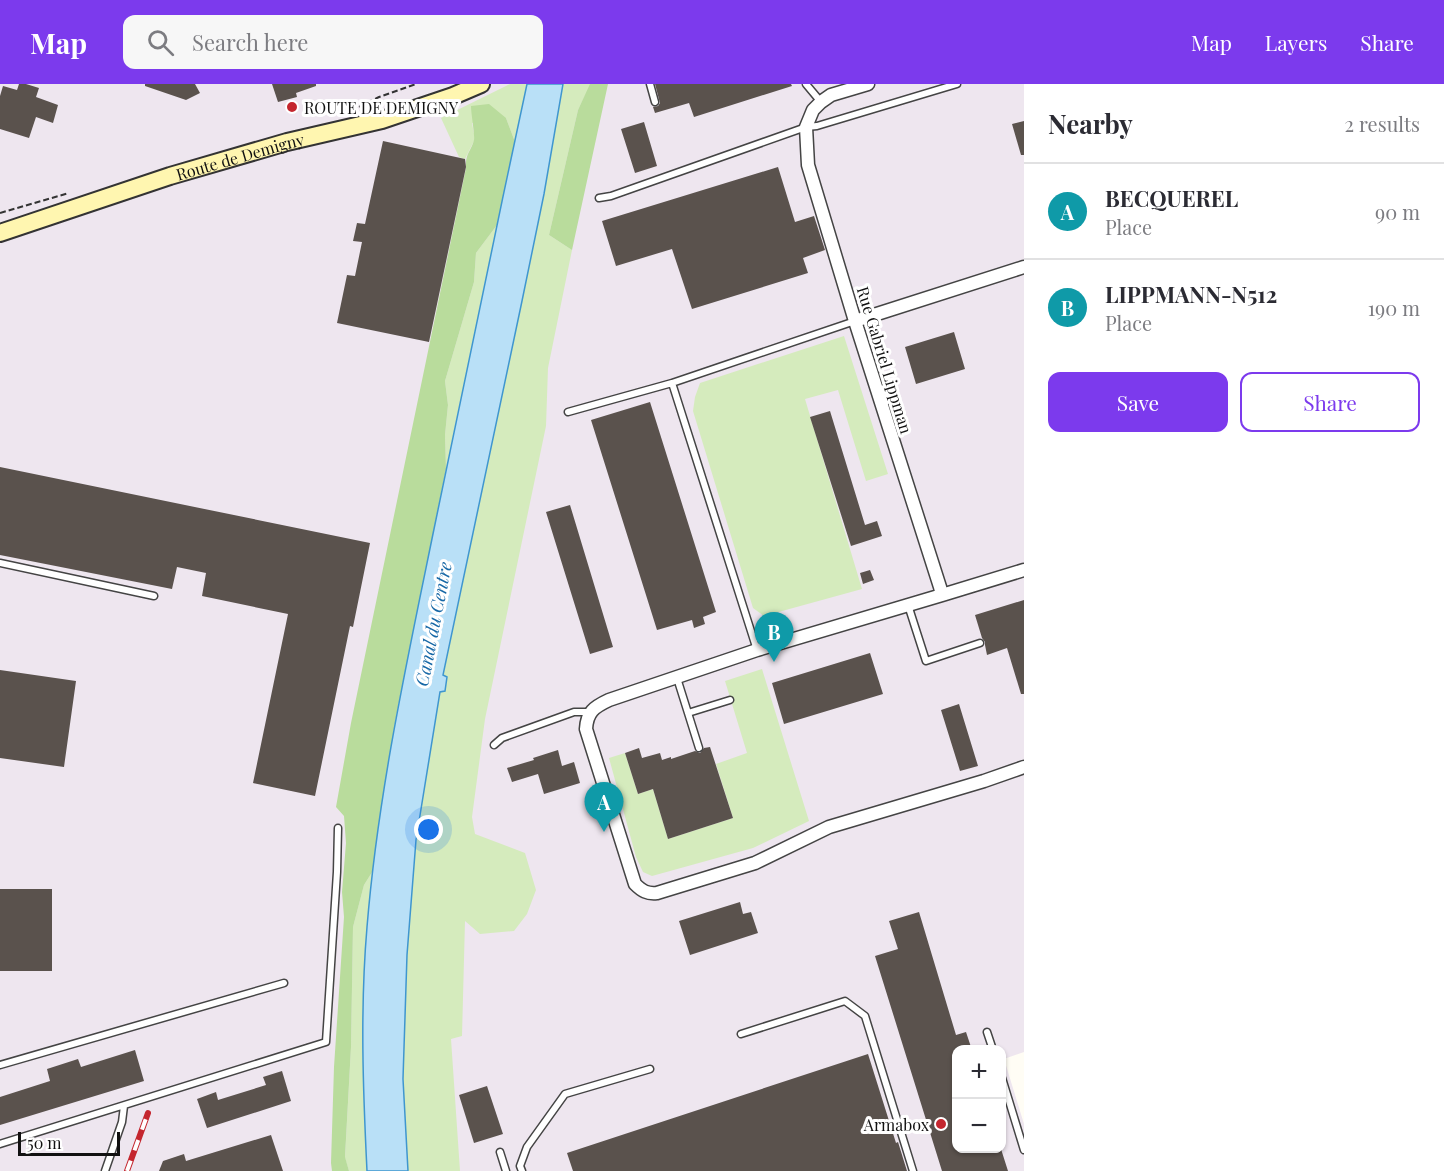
<!DOCTYPE html>
<html lang="en">
<head>
<meta charset="utf-8">
<style>
  body { margin:0; font-family:"Playfair Display",serif; background:#f7f7f7; color:#2b2b33 }
  .controls { position:absolute; right:18px; bottom:18px; display:grid; overflow:hidden; border-radius:12px; box-shadow:0 2px 4px #0004 }
  .controls button { width:54px; height:54px; display:grid; place-items:center; padding:0; border:0; border-bottom:2px solid #e1e1e2; background:#fff; color:#2b2b33; font:30px sans-serif }
  .scale { position:absolute; left:18px; bottom:15px; width:102px; box-sizing:border-box; padding-left:6px; border:3px solid #111; border-top:0; font-size:16px; line-height:21px; white-space:nowrap; color:#111; -webkit-text-stroke:4px #fff; paint-order:stroke }
  .you { position:absolute; left:429px; top:746px; width:21px; height:21px; margin:-15px; border:4px solid #fff; border-radius:50%; background:#1a73e8; box-shadow:0 0 0 9px #1a73e833 }
  .badge { display:grid; place-items:center; width:39px; height:39px; border-radius:50%; background:#7c3aed; color:#fff; font-size:20px; font-weight:700 }
  .pin { position:absolute; translate:-50% -50px; filter:drop-shadow(0 2px 3px #0008) }
  .pin::after { content:''; position:absolute; top:32px; width:21px; height:18px; background:inherit; clip-path:polygon(0 0,100% 0,50% 100%) }
  .list { margin:0; padding:0; list-style:none }
  h2 { display:flex; justify-content:space-between; align-items:center; height:78px; margin:0; padding:0 24px; font-size:26px }
  h2 small { font-size:20px; font-weight:400; color:#7c7c81 }
  .list li { display:grid; grid-template-columns:39px 1fr auto; gap:18px; align-items:center; box-sizing:border-box; height:96px; padding:0 24px; border-top:2px solid #e1e1e2 }
  .list b { display:block; font-size:22px; white-space:nowrap }
  .list p { margin:0; font-size:20px; white-space:nowrap; color:#7c7c81 }
  .list em { font-size:20px; font-style:normal; color:#7c7c81 }
  .actions { display:flex; gap:12px; padding:18px 24px }
  .actions a { flex:1; padding:14px 0; border:2px solid #7c3aed; border-radius:12px; text-align:center; font-size:21px; color:#7c3aed }
  .actions .main { background:#7c3aed; color:#fff }
  .icon { flex:none; width:33px; height:33px; fill:none; stroke:currentColor; stroke-width:2; stroke-linecap:round; stroke-linejoin:round }
  .map { position:relative; flex:none; width:1024px; height:1087px; overflow:hidden }
  header { display:flex; align-items:center; gap:36px; box-sizing:border-box; height:84px; padding:0 30px; background:#7c3aed; color:#fff }
  header strong { font-size:28px }
  nav { display:flex; gap:33px; margin-inline-start:auto; font-size:21px }
  .search { width:420px; height:54px; background:#f7f7f7; display:flex; align-items:center; gap:15px; box-sizing:border-box; padding:0 21px; border-radius:12px; color:#7c7c81; font-size:22px }
  main { display:flex }
  aside { flex:1; background:#fff }
  .map>svg:first-child { display:block }
  .industrial { fill:#eee6ef; fill-rule:evenodd }
  .green { fill:#d5ebbd }
  .forest { fill:#b9dc9c }
  .water { fill:#b9e0f7; stroke:#3f96cf; stroke-width:1.5 }
  .building { fill:#5a524d }
  .lines { fill:none; stroke-linecap:round; stroke-linejoin:round }
  .lane-casing { stroke:#444; stroke-width:9 }
  .street-casing { stroke:#444; stroke-width:15 }
  .secondary-casing { stroke:#333; stroke-width:20 }
  .path { stroke:#333; stroke-width:2; stroke-dasharray:6 3; stroke-linecap:butt }
  .lane { stroke:#fff; stroke-width:6 }
  .street { stroke:#fff; stroke-width:12 }
  .secondary { stroke:#fff6b0; stroke-width:16 }
  .rail-casing { stroke:#c4262e; stroke-width:6 }
  .rail { stroke:#fff; stroke-width:4; stroke-dasharray:11; stroke-linecap:butt }
  .poi-dot { fill:#c4262e; stroke:#fff; stroke-width:2 }
  .labels { text-anchor:middle; dominant-baseline:central; stroke-width:6; stroke-linejoin:round; paint-order:stroke }
  .poi-label { font-size:16px; fill:#111; stroke:#fff; text-anchor:start }
  .street-label { font-size:16px; fill:#111; stroke:#fff }
  .water-label { font-size:18px; font-style:italic; fill:#1768a6; stroke:#fff }
</style>
</head>
<body>
<header>
<strong>Map</strong>
<div class="search"><svg class="icon" aria-label="search" viewBox="0 0 24 24"><circle cx="10" cy="10" r="6"/><path d="M15 15l6 6"/></svg>Search here</div>
<nav><a>Map</a><a>Layers</a><a>Share</a></nav>
</header>
<main>
<div class="map">
<svg width="1024" height="1087" viewBox="0 0 1024 1087">
  <rect width="100%" height="100%" fill="#fffdf5"/>
  <path class="industrial" d="M0 0H1024V968L1004 975 1024 1040V1087H0ZM956 966H1002V1064H956Z"/>
  <path class="green" d="M510 0H527L515 58 506 34 472 39 475 55 465 75 459 73 441 34Z
    M563 0H591L578 26 549 151 572 166 548 284 546 342 485 635 472 733 475 750 525 769 536 806 527 830 514 847 480 850 465 837 462 952 451 955 460 1087H408L403 995 407 871 416 756 440 608 445 607 447 594 443 592 522 217 544 110Z
    M497 141 446 385 445 351 448 321 445 297 474 198 476 169Z
    M844 252 888 390 866 397 838 306 805 315 862 505 764 532 753 524 693 327 695 313 700 299Z
    M762 585 809 737 753 764 652 792 643 788 636 773 609 674 625 669 638 710 653 705 668 755 733 734 716 680 747 669 725 597Z
    M374 785C368 830 364 876 363 922 362 977 364 1032 367 1087H349L345 1074 351 963 353 843 364 801Z"/>
  <path class="forest" d="M590 0H608L572 166 549 151 578 26Z
    M489 20 506 34 515 58 497 141 476 169 474 198 445 297 448 321 445 351 446 385 396 633 380 734 374 785 364 801 353 843 351 963 345 1073 349 1087H332L331 1079 334 983 344 833 342 808 346 759 344 732 336 723 351 639 466 84C465 69 471 68 474 56 475 52 471 29 471 22Z"/>
  <path class="water" d="M527 0H563L544 110 522 217 443 591 447 593 445 607 440 608 416 756 407 871 403 995 408 1087H367C363 1006 360 925 367 843 378 709 407 577 434 445 465 296 495 148 527 0Z"/>
  <path class="building" d="M19 0H26L39 4 36 13 58 21 53 39 36 33 29 54 0 45V12L3 2 17 6Z
    M145 0H195L200 9 186 16 145 2Z
    M272 0H316V2L296 9 297 13 278 18Z
    M655 0H791L792 2 694 33 689 19 655 29 653 23 658 22 660 19Z
    M1024 37V71H1021L1012 40Z
    M644 38 657 82 635 89 621 45Z
    M383 57 465 75 466 83 429 258 337 239 347 191 355 192 362 158 353 157 357 139 365 140Z
    M778 83 795 138 814 132 825 166 803 174 808 189 692 225 672 165 616 182 602 137Z
    M954 248 965 285 916 300 905 263Z
    M650 318 716 528 703 533 705 540 694 544 692 536 657 546 591 336Z
    M830 327 865 441 877 437 882 452 851 462 810 333Z
    M0 383 370 459 353 543 350 542 315 712 253 699 288 530 202 512 206 489 177 483 172 505 0 471Z
    M570 421 613 563 590 570 546 428Z
    M870 486 874 496 863 500 860 489Z
    M1024 516V610H1021L1007 564 987 571 985 561V558L982 554 975 531Z
    M870 569 883 610 784 640 772 599Z
    M0 586 76 597 64 683 0 674Z
    M959 620 978 682 960 687 941 626Z
    M710 663 733 734 668 755 653 705 638 710 625 669 639 664 642 674 660 669 662 676 671 673V675L695 667 700 669 704 664Z
    M558 666 562 682 574 678 580 699 544 710 538 690 512 698 507 684 534 676 533 674Z
    M0 805H52V887H0Z
    M740 818 743 830 751 828 758 849 690 871 679 837Z
    M919 828 956 951 966 948 972 966H957V1065H1001L1008 1087H942L875 872 898 865 889 837Z
    M135 966 144 997 0 1041V1013L50 997 47 985 78 975 81 983Z
    M868 970 896 1059 898 1058 907 1087H573L567 1069Z
    M282 987 291 1017 207 1044 197 1015 216 1008 218 1016 266 1001 263 993Z
    M487 1002 503 1050 474 1059 459 1011Z
    M271 1051 283 1087H159L163 1077 184 1070 186 1077Z"/>
  <g class="lines">
    <defs>
      <path id="lane" d="M650 0 655 18
        M806 0 821 18
        M599 114 611 112 806 43 817 42 957 0
        M672 299 855 237
        M568 328 672 299 757 566
        M0 479 154 512
        M908 521 926 577 980 559
        M677 594 699 664
        M688 629 730 616
        M494 661 502 654 574 628H591
        M987 948 993 966
        M741 950 845 917 865 932 913 1087
        M0 981 284 899
        M1002 994 1024 1066
        M0 1060 326 958 337 788 338 744
        M500 1068 506 1087
        M105 1087 122 1038 124 1022
        M522 1087 520 1082 527 1063 565 1010 650 985"/>
      <path id="street" d="M868 0 831 11 821 18 813 26 806 43 808 81 855 237 940 503 942 511 1024 486
        M855 237 1024 183
        M942 511 757 566 609 616C594 623 587 628 586 645L635 800C642 807 647 810 657 809L755 779 829 743 984 697 1024 683"/>
      <g id="secondary">
        <path id="s1" d="M0 149 170 92 287 58 382 36 453 12 481 0"/>
      </g>
    </defs>
    <use href="#lane" class="lane-casing"/>
    <use href="#street" class="street-casing"/>
    <use href="#secondary" class="secondary-casing"/>
    <path class="path" d="M351 27 379 13 416 0
      M0 129 69 109"/>
    <use href="#lane" class="lane"/>
    <use href="#street" class="street"/>
    <use href="#secondary" class="secondary"/>
    <defs>
      <path id="rail" d="M127 1087 148 1029"/>
    </defs>
    <use href="#rail" class="rail-casing"/>
    <use href="#rail" class="rail"/>
  </g>
  <g class="poi-dot">
    <circle cx="292" cy="23" r="6"/>
    <circle cx="941" cy="1040" r="6"/>
  </g>
  <g class="labels">
    <g class="poi-label">
      <text x="304" y="23">ROUTE DE DEMIGNY</text>
      <text x="929" y="1040" text-anchor="end">Armabox</text>
    </g>
    <g class="street-label">
      <text stroke="none"><textPath href="#s1" startOffset="252">Route de Demigny</textPath></text>
      <text transform="translate(885 276) rotate(73)">Rue Gabriel Lippman</text>
    </g>
    <g class="water-label">
      <text transform="translate(433 540) rotate(-79)">Canal du Centre</text>
    </g>
  </g>
</svg>
<div class="controls">
<button>+</button>
<button>−</button>
</div>
<div class="scale">50 m</div>
<div class="you"></div>
<div class="pin badge" style="left:604px;top:748px;background:#0f9aa8">A</div>
<div class="pin badge" style="left:774px;top:578px;background:#0f9aa8">B</div>
</div>
<aside>
<h2>Nearby<small>2 results</small></h2>
<ul class="list">
<li><span class="badge" style="background:#0f9aa8">A</span><div><b>BECQUEREL</b><p>Place</p></div><em>90 m</em></li>
<li><span class="badge" style="background:#0f9aa8">B</span><div><b>LIPPMANN-N512</b><p>Place</p></div><em>190 m</em></li>
</ul>
<div class="actions"><a class="main">Save</a><a>Share</a></div>
</aside>
</main>
</body>
</html>
